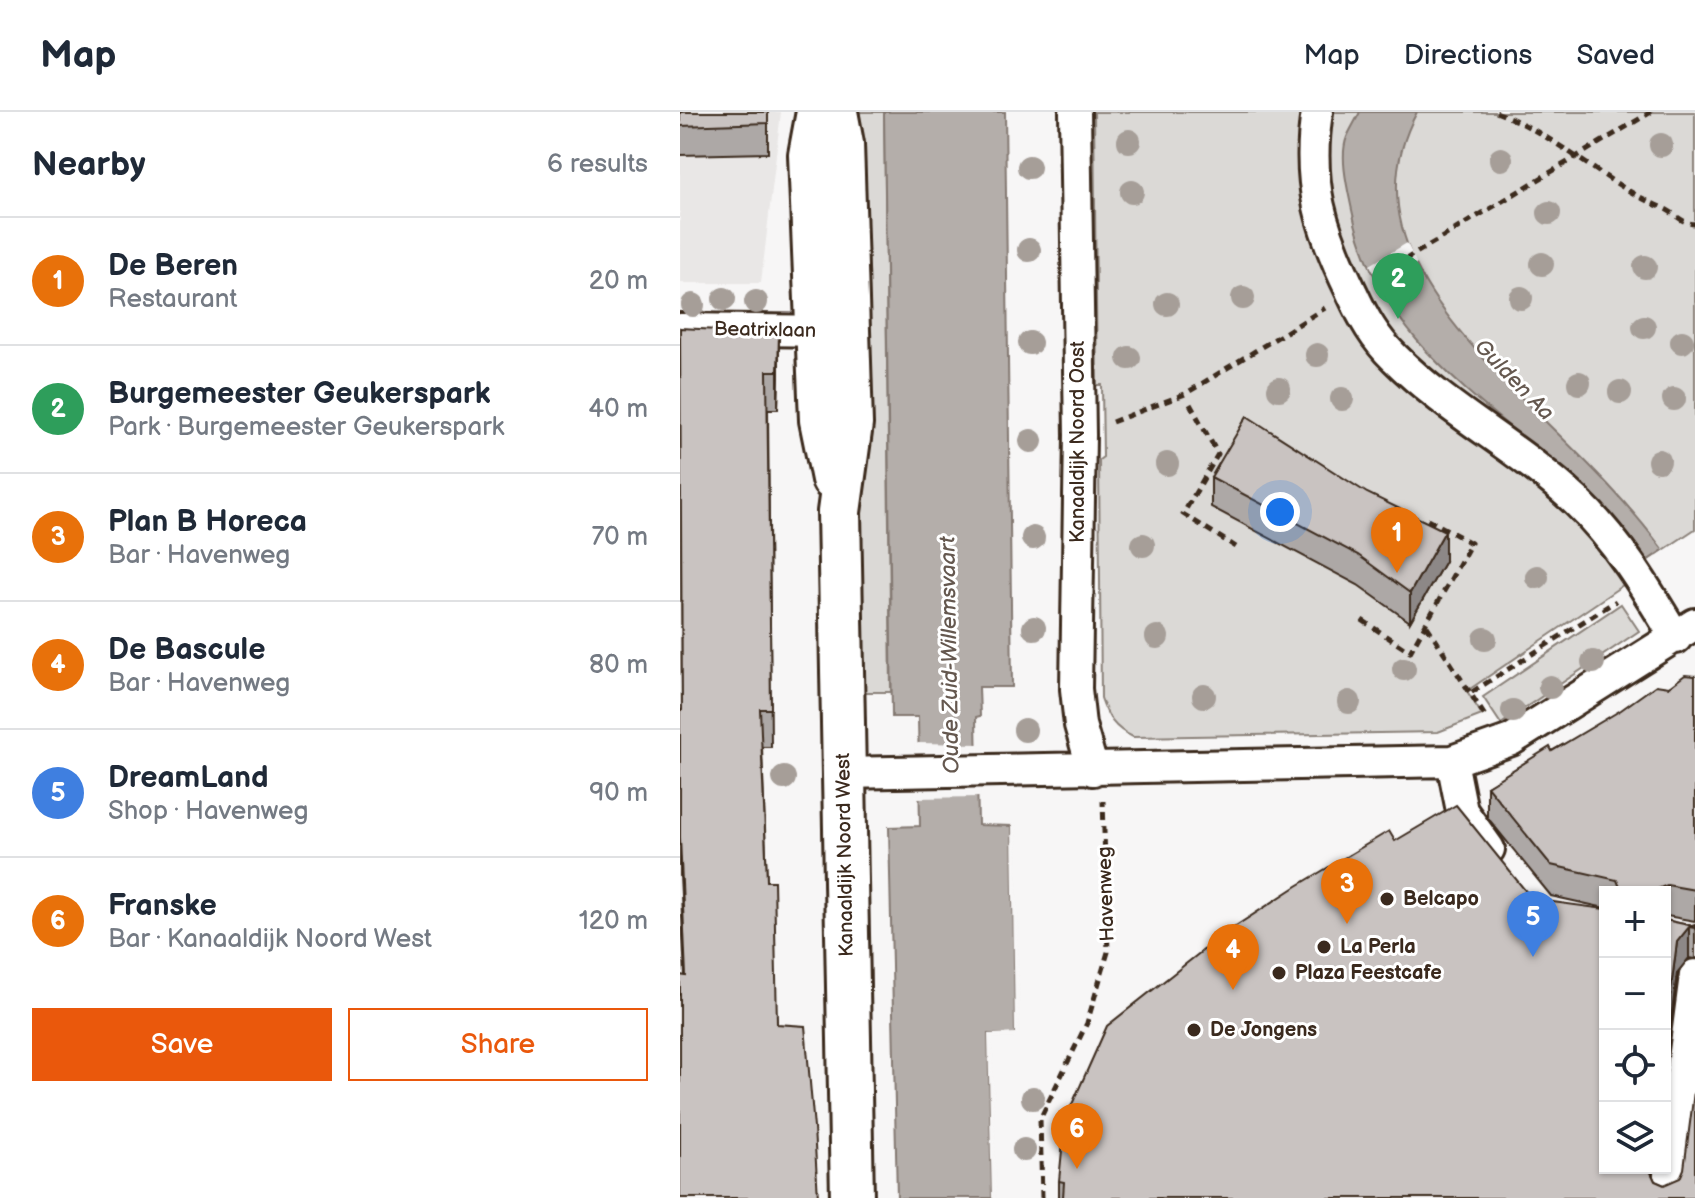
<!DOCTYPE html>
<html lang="en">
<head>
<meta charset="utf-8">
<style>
  body { margin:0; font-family:"Balsamiq Sans",sans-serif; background:#f2f2f3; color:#1f2937 }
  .controls { position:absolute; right:24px; bottom:24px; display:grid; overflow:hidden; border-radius:0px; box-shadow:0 2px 6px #0004 }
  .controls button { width:72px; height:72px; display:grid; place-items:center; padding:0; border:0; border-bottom:2px solid #e0e1e3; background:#fff; color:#1f2937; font:40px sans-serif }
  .you { position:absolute; left:600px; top:400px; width:28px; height:28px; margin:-20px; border:6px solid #fff; border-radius:50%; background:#1a73e8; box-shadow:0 0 0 12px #1a73e833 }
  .badge { display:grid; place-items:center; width:52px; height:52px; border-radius:50%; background:#ea580c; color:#fff; font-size:26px; font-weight:700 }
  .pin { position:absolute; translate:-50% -66px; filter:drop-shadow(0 2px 4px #0008) }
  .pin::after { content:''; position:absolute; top:42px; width:28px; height:24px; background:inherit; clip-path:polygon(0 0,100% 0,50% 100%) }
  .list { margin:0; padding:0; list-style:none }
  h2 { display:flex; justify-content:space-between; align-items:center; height:104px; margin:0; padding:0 32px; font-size:34px }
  h2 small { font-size:26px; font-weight:400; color:#747a83 }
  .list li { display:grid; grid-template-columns:52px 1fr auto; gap:24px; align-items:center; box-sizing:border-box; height:128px; padding:0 32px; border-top:2px solid #e0e1e3 }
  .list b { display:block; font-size:30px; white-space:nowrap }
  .list p { margin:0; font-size:26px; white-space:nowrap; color:#747a83 }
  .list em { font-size:26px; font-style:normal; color:#747a83 }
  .actions { display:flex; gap:16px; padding:24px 32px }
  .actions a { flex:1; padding:18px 0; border:2px solid #ea580c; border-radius:0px; text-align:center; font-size:28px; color:#ea580c }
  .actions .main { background:#ea580c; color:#fff }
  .icon { flex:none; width:44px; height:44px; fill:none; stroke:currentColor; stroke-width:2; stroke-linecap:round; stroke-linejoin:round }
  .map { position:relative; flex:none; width:1015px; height:1086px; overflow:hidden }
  header { display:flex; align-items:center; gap:48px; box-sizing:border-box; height:112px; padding:0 40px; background:#fff; border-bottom:2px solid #e0e1e3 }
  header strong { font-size:38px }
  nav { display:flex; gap:44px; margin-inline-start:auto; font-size:28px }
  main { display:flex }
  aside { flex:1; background:#fff }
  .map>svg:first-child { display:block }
  .built { fill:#e9e7e6 }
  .green { fill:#dbd9d6; stroke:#8b827a; stroke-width:2 }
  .water { fill:#b4aeaa; stroke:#847972; stroke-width:2 }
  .pier { fill:#f7f6f6 }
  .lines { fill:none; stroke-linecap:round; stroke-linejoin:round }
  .street-casing { stroke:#3b2a1e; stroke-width:36 }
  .secondary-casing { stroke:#3b2a1e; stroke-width:48 }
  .path { stroke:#3b2a1e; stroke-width:5; stroke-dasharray:8 6; stroke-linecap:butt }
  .street { stroke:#fff; stroke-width:30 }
  .secondary { stroke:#fff; stroke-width:42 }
  .tree { fill:#a69e98 }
  .wall { fill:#ada8a6; stroke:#3b2a1e; stroke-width:2 }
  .shaded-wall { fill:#8d8887; stroke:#3b2a1e; stroke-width:2 }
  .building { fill:#c9c3c1; stroke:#3b2a1e; stroke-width:2 }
  .poi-dot { fill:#3b2a1e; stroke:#fff; stroke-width:3 }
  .labels { text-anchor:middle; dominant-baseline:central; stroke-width:6; stroke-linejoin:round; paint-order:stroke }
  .street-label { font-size:20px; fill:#3b2a1e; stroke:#fff }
  .poi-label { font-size:20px; font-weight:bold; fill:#3b2a1e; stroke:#fff; text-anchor:start }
  .water-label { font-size:22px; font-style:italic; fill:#65584f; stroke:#fff }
</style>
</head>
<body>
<header>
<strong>Map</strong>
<nav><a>Map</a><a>Directions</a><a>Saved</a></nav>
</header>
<main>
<aside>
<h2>Nearby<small>6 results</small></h2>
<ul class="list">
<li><span class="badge" style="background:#e8710a">1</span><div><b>De Beren</b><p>Restaurant</p></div><em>20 m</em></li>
<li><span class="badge" style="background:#2e9e5b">2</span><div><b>Burgemeester Geukerspark</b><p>Park · Burgemeester Geukerspark</p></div><em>40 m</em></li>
<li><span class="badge" style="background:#e8710a">3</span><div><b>Plan B Horeca</b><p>Bar · Havenweg</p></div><em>70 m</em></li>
<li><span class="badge" style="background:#e8710a">4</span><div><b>De Bascule</b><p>Bar · Havenweg</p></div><em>80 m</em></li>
<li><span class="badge" style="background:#3f7fe0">5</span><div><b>DreamLand</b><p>Shop · Havenweg</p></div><em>90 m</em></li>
<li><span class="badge" style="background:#e8710a">6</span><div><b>Franske</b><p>Bar · Kanaaldijk Noord West</p></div><em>120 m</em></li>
</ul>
<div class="actions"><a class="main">Save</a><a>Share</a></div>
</aside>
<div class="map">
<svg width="1015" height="1086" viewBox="0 0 1015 1086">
  <rect width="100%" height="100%" fill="#f7f6f6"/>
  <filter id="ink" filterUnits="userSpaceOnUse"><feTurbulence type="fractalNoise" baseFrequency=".0125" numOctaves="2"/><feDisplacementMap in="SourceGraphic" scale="16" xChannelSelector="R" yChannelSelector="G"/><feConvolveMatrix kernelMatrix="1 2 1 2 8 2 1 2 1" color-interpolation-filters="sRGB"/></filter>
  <g filter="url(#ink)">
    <path class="built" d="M0 0H101L81 171H0Z"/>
    <path class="green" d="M180 0H204L211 580H182L181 401 189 289Z
      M414 0H1015V417L943 465 946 471 787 579 802 603 758 620 453 625C434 616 428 606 421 586L419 348 423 345 422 273H417Z
      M941 492 959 519 821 612 803 585Z"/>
    <path class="water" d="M204 0H325L332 575H299L300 604 296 605 298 713 332 714 335 922H308L312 1086H217L209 715 240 714 238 605H212Z
      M680 0H737C669 125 787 231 868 312 909 352 949 392 983 438L968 448C877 320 706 268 672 98 668 79 659 44 667 25 669 20 676 8 680 0Z"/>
    <path class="pier" d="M727 131 737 152 701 175 690 153Z
      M238 631 299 632 300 685 236 686 235 633Z
      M332 714H336L339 922 335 926H312L316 1086H312L308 922 335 921Z"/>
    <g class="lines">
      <defs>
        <path id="street" d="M395 0 400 323 396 577 400 613 413 658
          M637 0C626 71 641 118 672 181 683 205 695 227 715 246 769 300 840 336 896 389 938 429 966 476 996 526
          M0 217 155 219
          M772 649 782 699 809 737
          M163 661 772 649 831 628 1015 512
          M986 1086 1015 863"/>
        <path id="secondary" d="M138 0 130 43 141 308 153 367
          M156 0 162 32 171 312 159 400 172 1086"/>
      </defs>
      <use href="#street" class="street-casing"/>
      <use href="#secondary" class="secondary-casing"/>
      <path class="path" d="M816 0C877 23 923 71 983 96 996 101 1000 111 1015 112
        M701 162 971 0
        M510 292 538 342 503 402 556 435
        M432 310 505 282 645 196
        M682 508 730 540 791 431 744 405
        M747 514 805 604
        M792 580 936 489
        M362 1086 360 1007 407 911 428 840 423 689"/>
      <use href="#street" class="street"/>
      <use href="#secondary" class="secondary"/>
    </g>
    <g class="tree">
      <circle cx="449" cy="29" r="12"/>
      <circle cx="981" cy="33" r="12"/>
      <circle cx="821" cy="47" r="12"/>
      <circle cx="349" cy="55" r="12"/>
      <circle cx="452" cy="80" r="12"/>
      <circle cx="869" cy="101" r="12"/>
      <circle cx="349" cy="138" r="12"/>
      <circle cx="862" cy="152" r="12"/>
      <circle cx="965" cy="155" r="12"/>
      <circle cx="563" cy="186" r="12"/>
      <circle cx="841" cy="186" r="12"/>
      <circle cx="44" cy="187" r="12"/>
      <circle cx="76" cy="190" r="12"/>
      <circle cx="487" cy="192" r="12"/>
      <circle cx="13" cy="193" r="12"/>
      <circle cx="964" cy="215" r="12"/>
      <circle cx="1002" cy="230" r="12"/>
      <circle cx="350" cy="231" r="12"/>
      <circle cx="637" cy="243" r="12"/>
      <circle cx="449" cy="246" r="12"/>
      <circle cx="899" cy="271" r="12"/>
      <circle cx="599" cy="277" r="12"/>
      <circle cx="940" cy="280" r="12"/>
      <circle cx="662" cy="287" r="12"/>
      <circle cx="994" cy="287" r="12"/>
      <circle cx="351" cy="329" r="12"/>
      <circle cx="979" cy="349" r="12"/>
      <circle cx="487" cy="352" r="12"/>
      <circle cx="353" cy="426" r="12"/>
      <circle cx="463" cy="433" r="12"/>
      <circle cx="857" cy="465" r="12"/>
      <circle cx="354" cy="516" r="12"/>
      <circle cx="477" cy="525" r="12"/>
      <circle cx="805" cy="527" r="12"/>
      <circle cx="913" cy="550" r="12"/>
      <circle cx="724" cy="557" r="12"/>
      <circle cx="870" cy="575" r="12"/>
      <circle cx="524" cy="584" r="12"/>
      <circle cx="669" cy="590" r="12"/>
      <circle cx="833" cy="599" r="12"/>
      <circle cx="345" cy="618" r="12"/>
      <circle cx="104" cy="666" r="12"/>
      <circle cx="353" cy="986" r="12"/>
      <circle cx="344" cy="1038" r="12"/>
    </g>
    <path class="wall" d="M0 0H88V41L0 43Z
      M0 216 99 259 98 297H88L91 635H82L87 769 97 912 5 864 0 763V598H2Z
      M531 365 765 449 730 510 678 473 531 395Z
      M1015 564V809L987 804 985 805V780H925V796L871 784 807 705V674L989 575Z
      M715 729 925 1056H972L971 1060 975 1069 1015 1086H379V1069Z
      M985 808 1013 814 1015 813V847L1009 846 997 861 985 954Z"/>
    <path class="shaded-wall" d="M99 221V259L98 297V259Z
      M765 419V449L730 510V481Z
      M987 773V804L985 805V780H971Z
      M1009 815V846L997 861 985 954V923L997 830Z"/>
    <path class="building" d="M0 0H88V11L0 14Z
      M0 216 99 221 98 259H87L91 597H80L87 769H94L97 912 125 914 134 1016 138 1086H0V863L6 864 0 725V598H2Z
      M567 304 687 381 765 419 730 481 678 443 531 365Z
      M1005 563 1015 564V778L987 773 971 780H942L937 768 871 753 807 674 870 635 872 639 941 598 976 573 989 575Z
      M776 693 848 782 858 788 925 797V1056H969L975 1069 984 1073 1000 1066 1004 1057 1015 972V1086H383L384 1070 379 1069 385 1008 427 914 545 821 617 774 709 719 715 729Z
      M985 808 1013 814 1015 813V816L1009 815 997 830 985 923Z"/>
  </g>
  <g class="poi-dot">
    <circle cx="707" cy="787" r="8"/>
    <circle cx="644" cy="835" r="8"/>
    <circle cx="599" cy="861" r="8"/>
    <circle cx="514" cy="918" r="8"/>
  </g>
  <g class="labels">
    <g class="street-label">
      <text transform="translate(85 218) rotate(1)">Beatrixlaan</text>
      <text transform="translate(398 330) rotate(-90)">Kanaaldijk Noord Oost</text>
      <text transform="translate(165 743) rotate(-91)">Kanaaldijk Noord West</text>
      <text transform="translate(426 782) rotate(-92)">Havenweg</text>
    </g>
    <g class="poi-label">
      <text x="723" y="787">Belcapo</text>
      <text x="660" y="835">La Perla</text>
      <text x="615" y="861">Plaza Feestcafe</text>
      <text x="530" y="918">De Jongens</text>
    </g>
    <g class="water-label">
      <text transform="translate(834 268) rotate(46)">Gulden Aa</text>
      <text transform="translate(270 543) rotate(-91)">Oude Zuid-Willemsvaart</text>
    </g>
  </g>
</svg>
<div class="controls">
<button>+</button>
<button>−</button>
<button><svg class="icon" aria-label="locate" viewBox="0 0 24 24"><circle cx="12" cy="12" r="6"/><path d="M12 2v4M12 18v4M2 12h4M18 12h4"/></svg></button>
<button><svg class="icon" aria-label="layers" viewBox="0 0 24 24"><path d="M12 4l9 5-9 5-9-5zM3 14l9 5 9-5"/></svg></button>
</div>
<div class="you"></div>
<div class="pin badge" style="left:717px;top:461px;background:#e8710a">1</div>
<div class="pin badge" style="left:718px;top:207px;background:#2e9e5b">2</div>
<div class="pin badge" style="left:667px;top:812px;background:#e8710a">3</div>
<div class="pin badge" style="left:553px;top:878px;background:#e8710a">4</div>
<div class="pin badge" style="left:853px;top:845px;background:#3f7fe0">5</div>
<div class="pin badge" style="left:397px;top:1057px;background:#e8710a">6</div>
</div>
</main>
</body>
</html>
